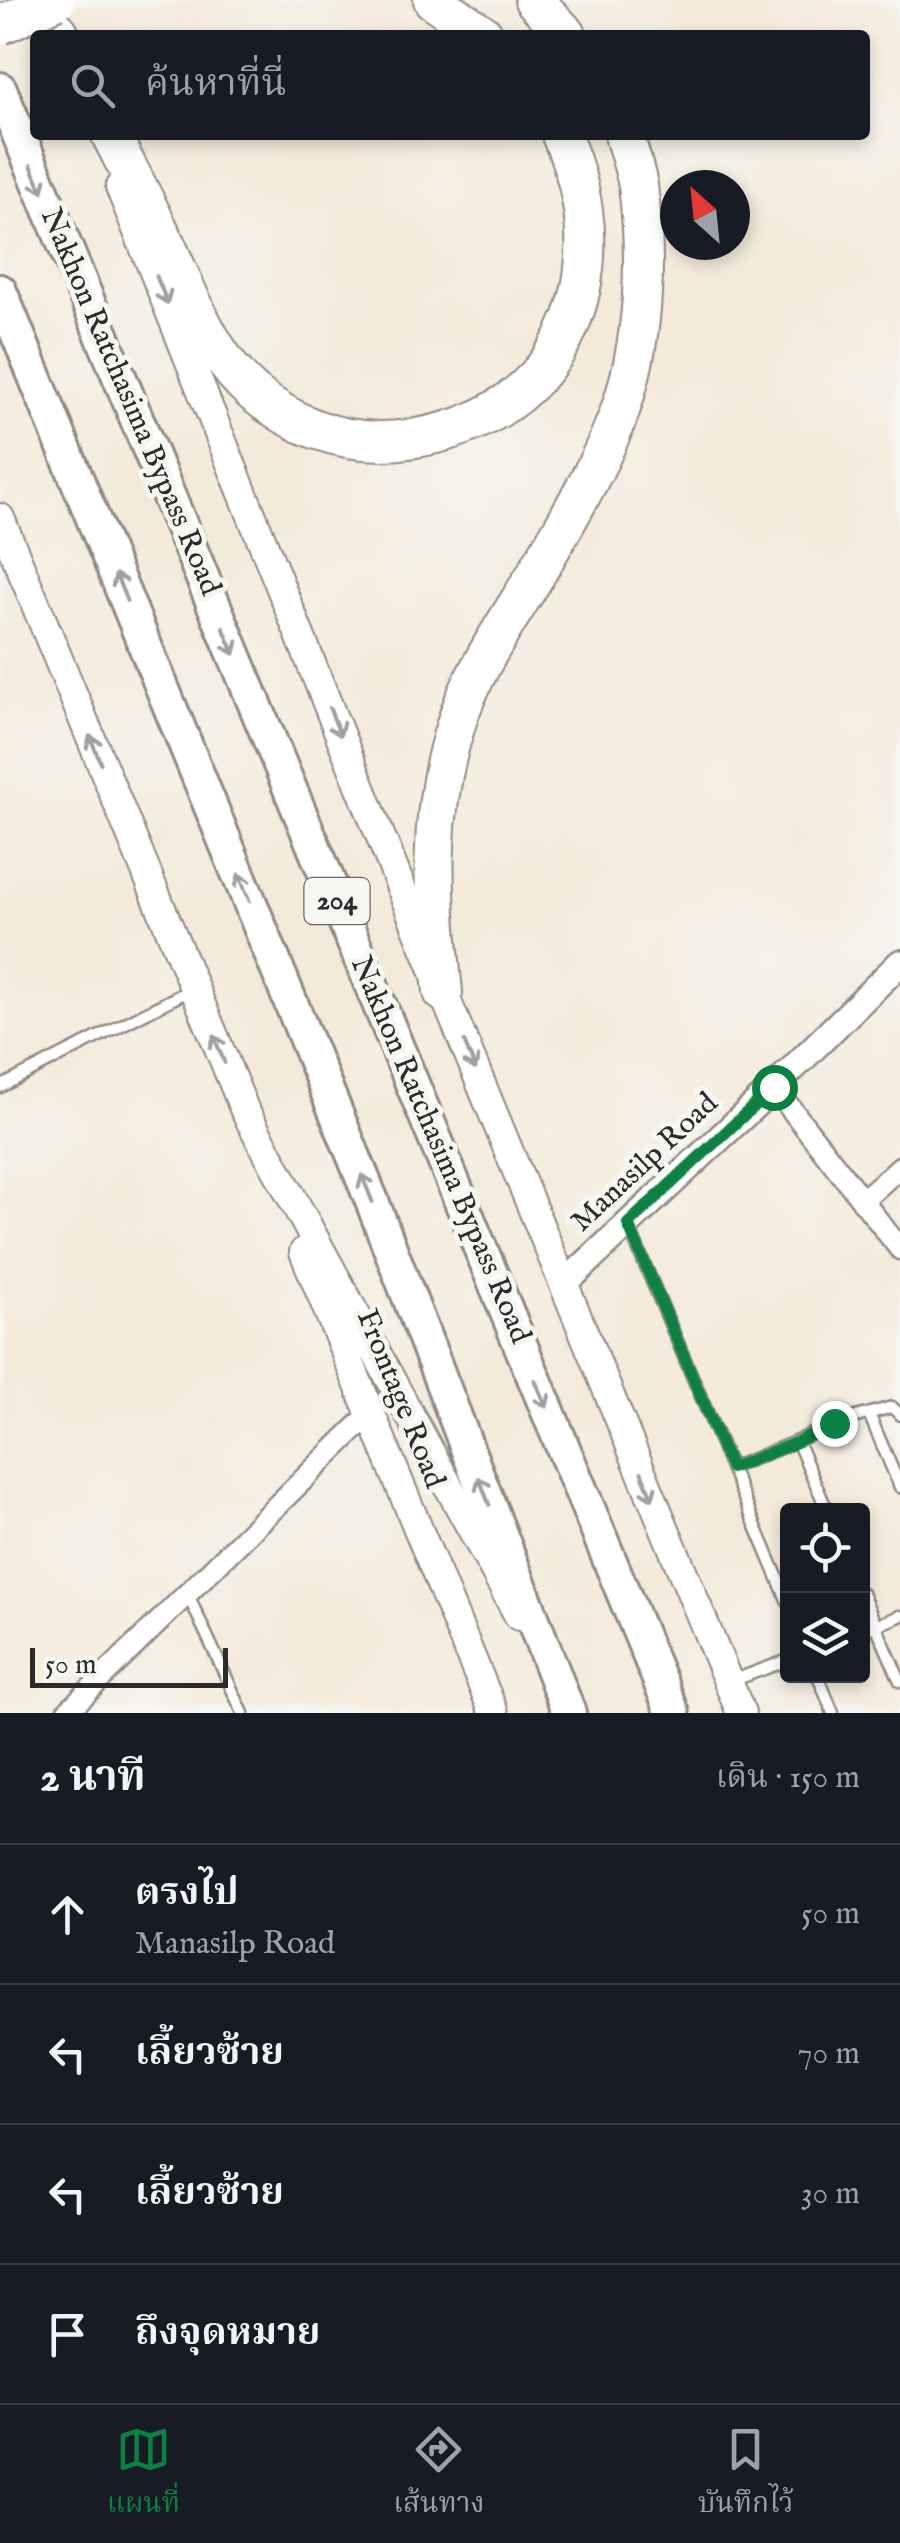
<!DOCTYPE html>
<html lang="th">
<head>
<meta charset="utf-8">
<style>
  body { margin:0; font-family:"IM FELL English","Noto Serif Thai",serif; background:#20242c; color:#f1f3f6 }
  .controls { position:absolute; right:30px; bottom:30px; display:grid; overflow:hidden; border-radius:10px; box-shadow:0 5px 15px #0003 }
  .controls button { width:90px; height:90px; display:grid; place-items:center; padding:0; border:0; border-bottom:2px solid #363941; background:#171b24; color:#f1f3f6; font:50px sans-serif }
  .compass { position:absolute; left:660px; top:170px; width:90px; height:90px; border-radius:50%; background:#171b24; box-shadow:0 5px 15px #0003; rotate:333deg }
  .scale { position:absolute; left:30px; bottom:25px; width:198px; box-sizing:border-box; padding-left:10px; border:5px solid #2b2b2b; border-top:0; font-size:28px; line-height:35px; white-space:nowrap; color:#2b2b2b; -webkit-text-stroke:8px #f6f6f2; paint-order:stroke }
  .stop { position:absolute; width:30px; height:30px; margin:-22px; border:8px solid #0b8043; border-radius:50%; background:#fff }
  .stop.end { background:#0b8043; border-color:#fff; box-shadow:0 2px 10px #0008 }
  .list { margin:0; padding:0; list-style:none }
  h2 { display:flex; justify-content:space-between; align-items:center; height:130px; margin:0; padding:0 40px; font-size:42px }
  h2 small { font-size:32px; font-weight:400; color:#9ea1a6 }
  .list li { display:grid; grid-template-columns:65px 1fr auto; gap:30px; align-items:center; box-sizing:border-box; height:140px; padding:0 40px; border-top:2px solid #363941 }
  .list b { display:block; font-size:38px; white-space:nowrap }
  .list p { margin:0; font-size:32px; white-space:nowrap; color:#9ea1a6 }
  .list em { font-size:32px; font-style:normal; color:#9ea1a6 }
  .icon { flex:none; width:55px; height:55px; fill:none; stroke:currentColor; stroke-width:2; stroke-linecap:round; stroke-linejoin:round }
  .map { position:relative; flex:none; width:900px; height:1713px; overflow:hidden }
  .search { position:absolute; background:#171b24; box-shadow:0 5px 15px #0003; left:30px; right:30px; top:30px; height:110px; display:flex; align-items:center; gap:25px; box-sizing:border-box; padding:0 35px; border-radius:10px; color:#9ea1a6; font-size:38px }
  .sheet { height:690px; background:#171b24 }
  nav { display:flex; justify-content:space-around; align-items:center; box-sizing:border-box; height:140px; border-top:2px solid #363941; background:#171b24; font-size:28px; color:#9ea1a6 }
  nav a { display:grid; justify-items:center; gap:5px }
  nav .on { color:#0b8043 }
  .map>svg:first-child { display:block }
  .lines { fill:none; stroke-linecap:round; stroke-linejoin:round }
  .service-casing { stroke:#908a82; stroke-width:15 }
  .minor-casing { stroke:#908a82; stroke-width:25 }
  .tertiary-casing { stroke:#908a82; stroke-width:30 }
  .secondary-casing { stroke:#908a82; stroke-width:32 }
  .trunk-casing { stroke:#908a82; stroke-width:38 }
  .motorway-casing { stroke:#908a82; stroke-width:42 }
  .service { stroke:#fff; stroke-width:10 }
  .minor { stroke:#fff; stroke-width:20 }
  .tertiary { stroke:#fff; stroke-width:25 }
  .secondary { stroke:#fff; stroke-width:28 }
  .trunk { stroke:#fff; stroke-width:32 }
  .motorway { stroke:#fff; stroke-width:38 }
  .motorway-bridge-casing { stroke:#908a82; stroke-width:42; stroke-linecap:butt }
  .motorway-bridge { stroke:#fff; stroke-width:38 }
  .oneway { stroke:#a0a0a0 }
  .route { stroke:#0b8043; stroke-width:12 }
  .labels { text-anchor:middle; dominant-baseline:central; stroke-width:10; stroke-linejoin:round; paint-order:stroke }
  .shield { fill:#f6f6f2; stroke:#686867; stroke-width:2.5 }
  .shield-label { font-size:28px; font-weight:bold; fill:#2b2b2b }
  .street-label { font-size:30px; fill:#2b2b2b; stroke:#f6f6f2 }
</style>
</head>
<body>
<div class="map">
<svg width="900" height="1713" viewBox="0 0 900 1713">
  <rect width="100%" height="100%" fill="#f6f6f2"/>
  <filter id="ink" filterUnits="userSpaceOnUse"><feTurbulence type="fractalNoise" baseFrequency=".01" numOctaves="2"/><feDisplacementMap in="SourceGraphic" scale="20" xChannelSelector="R" yChannelSelector="G"/><feConvolveMatrix kernelMatrix="1 2 1 2 8 2 1 2 1" color-interpolation-filters="sRGB"/></filter>
  <filter id="wash" filterUnits="userSpaceOnUse"><feTurbulence type="fractalNoise" baseFrequency=".0048" numOctaves="4" result="noise"/><feDisplacementMap in="SourceGraphic" scale="40" xChannelSelector="R" yChannelSelector="G"/><feGaussianBlur stdDeviation="2.25" result="paint"/><feColorMatrix in="noise" values="0 0 0 0 0 0 0 0 0 0 0 0 0 0 0 0 0 1.4 0 .05"/><feComposite in="paint" operator="in"/></filter>
  <g filter="url(#wash)">
    <rect width="100%" height="100%" fill="#f4eada"/>
  </g>
  <g filter="url(#ink)">
    <g class="lines">
      <defs>
        <path id="service" d="M0 1087 190 990
          M628 1225 788 1602
          M869 1414 900 1487
          M797 1441 827 1510
          M731 1468 797 1441 835 1423 892 1407 900 1415
          M187 1593 243 1713
          M862 1593 900 1681
          M862 1631 900 1616
          M818 1676 833 1713
          M729 1682 788 1660"/>
        <path id="minor" d="M774 1087 900 1249
          M862 1201 900 1167
          M66 1713 371 1413"/>
        <path id="tertiary" d="M564 1284 774 1087 900 963"/>
        <path id="secondary" d="M120 187 443 992 741 1713
          M0 518 245 1111 519 1616
          M304 1252 494 1713"/>
        <path id="trunk" d="M0 89 673 1713
          M0 291 372 1201 569 1713"/>
        <path id="motorway" d="M433 0 484 35
          M534 0 567 35
          M58 31 60 35
          M111 135C127 167 144 198 159 230 186 285 206 352 254 393 299 430 351 447 409 439 567 418 622 272 561 135
          M443 992C433 895 426 815 457 721 474 668 508 621 536 574 565 524 596 473 617 419 644 347 648 262 638 186 635 169 629 152 624 135"/>
      </defs>
      <use href="#service" class="service-casing"/>
      <use href="#minor" class="minor-casing"/>
      <use href="#tertiary" class="tertiary-casing"/>
      <use href="#secondary" class="secondary-casing"/>
      <use href="#trunk" class="trunk-casing"/>
      <use href="#motorway" class="motorway-casing"/>
      <use href="#service" class="service"/>
      <use href="#minor" class="minor"/>
      <use href="#tertiary" class="tertiary"/>
      <use href="#secondary" class="secondary"/>
      <use href="#trunk" class="trunk"/>
      <use href="#motorway" class="motorway"/>
      <defs>
        <path id="motorway-bridge" d="M0 25 56 0"/>
      </defs>
      <use href="#motorway-bridge" class="motorway-bridge-casing"/>
      <use href="#motorway-bridge" class="motorway-bridge"/>
    </g>
    <defs><path id="oneway-shaft" d="M-6 0H5M1.5-3L5.5 0L1.5 3" fill="none" stroke-width="1.6" stroke-linecap="round" stroke-linejoin="round" transform="scale(2.5)"/></defs>
    <g class="oneway">
      <use href="#oneway-shaft" transform="translate(37 179) rotate(67)"/>
      <use href="#oneway-shaft" transform="translate(162 290) rotate(68)"/>
      <use href="#oneway-shaft" transform="translate(121 587) rotate(-112)"/>
      <use href="#oneway-shaft" transform="translate(229 641) rotate(67)"/>
      <use href="#oneway-shaft" transform="translate(335 722) rotate(68)"/>
      <use href="#oneway-shaft" transform="translate(95 749) rotate(-112)"/>
      <use href="#oneway-shaft" transform="translate(244 887) rotate(-112)"/>
      <use href="#oneway-shaft" transform="translate(219 1049) rotate(-112)"/>
      <use href="#oneway-shaft" transform="translate(470 1056) rotate(68)"/>
      <use href="#oneway-shaft" transform="translate(367 1188) rotate(-112)"/>
      <use href="#oneway-shaft" transform="translate(541 1394) rotate(67)"/>
      <use href="#oneway-shaft" transform="translate(647 1486) rotate(68)"/>
      <use href="#oneway-shaft" transform="translate(484 1491) rotate(-111)"/>
    </g>
  </g>
  <g class="lines" filter="url(#ink)">
    <path class="route" d="M774 1087 628 1224 731 1468 797 1442 834 1423"/>
  </g>
  <g class="labels">
    <rect class="shield" x="304.5" y="878" width="65" height="46" rx="8"/>
    <g class="shield-label">
      <text x="337" y="901">204</text>
    </g>
    <g class="street-label">
      <text transform="translate(130 402) rotate(67)">Nakhon Ratchasima Bypass Road</text>
      <text transform="translate(440 1150) rotate(67)">Nakhon Ratchasima Bypass Road</text>
      <text transform="translate(645 1163) rotate(-43)">Manasilp Road</text>
      <text transform="translate(400 1399) rotate(68)">Frontage Road</text>
    </g>
  </g>
</svg>
<div class="controls">
<button><svg class="icon" aria-label="locate" viewBox="0 0 24 24"><circle cx="12" cy="12" r="6"/><path d="M12 2v4M12 18v4M2 12h4M18 12h4"/></svg></button>
<button><svg class="icon" aria-label="layers" viewBox="0 0 24 24"><path d="M12 4l9 5-9 5-9-5zM3 14l9 5 9-5"/></svg></button>
</div>
<svg class="compass" viewBox="-18 -18 36 36"><path d="M0-13l5 13h-10z" fill="#e53935"/><path d="M0 13l5-13h-10z" fill="#9ea1a6"/></svg>
<div class="scale">50 m</div>
<div class="stop" style="left:774px;top:1087px"></div>
<div class="stop end" style="left:834px;top:1423px"></div>
<div class="search"><svg class="icon" aria-label="search" viewBox="0 0 24 24"><circle cx="10" cy="10" r="6"/><path d="M15 15l6 6"/></svg>ค้นหาที่นี่</div>
</div>
<section class="sheet">
<h2>2 นาที<small>เดิน · 150 m</small></h2>
<ul class="list">
<li><svg class="icon" aria-label="ahead" viewBox="0 0 24 24"><path d="M12 20V5M6 11l6-6 6 6"/></svg><div><b>ตรงไป</b><p>Manasilp Road</p></div><em>50 m</em></li>
<li><svg class="icon" aria-label="left" viewBox="0 0 24 24"><path d="M17 20v-9H6M10 6l-5 5 5 5"/></svg><div><b>เลี้ยวซ้าย</b></div><em>70 m</em></li>
<li><svg class="icon" aria-label="left" viewBox="0 0 24 24"><path d="M17 20v-9H6M10 6l-5 5 5 5"/></svg><div><b>เลี้ยวซ้าย</b></div><em>30 m</em></li>
<li><svg class="icon" aria-label="arrive" viewBox="0 0 24 24"><path d="M6 21V4h12l-3 4 3 4H6"/></svg><div><b>ถึงจุดหมาย</b></div></li>
</ul>
</section>
<nav>
<a class="on"><svg class="icon" aria-label="map" viewBox="0 0 24 24"><path d="M3 6l6-2 6 2 6-2v14l-6 2-6-2-6 2zM9 4v14M15 6v14"/></svg>แผนที่</a>
<a><svg class="icon" aria-label="directions" viewBox="0 0 24 24"><path d="M12 3l9 9-9 9-9-9zM9 14v-3h6M13 9l2 2-2 2"/></svg>เส้นทาง</a>
<a><svg class="icon" aria-label="saved" viewBox="0 0 24 24"><path d="M7 4h10v16l-5-4-5 4z"/></svg>บันทึกไว้</a>
</nav>
</body>
</html>
